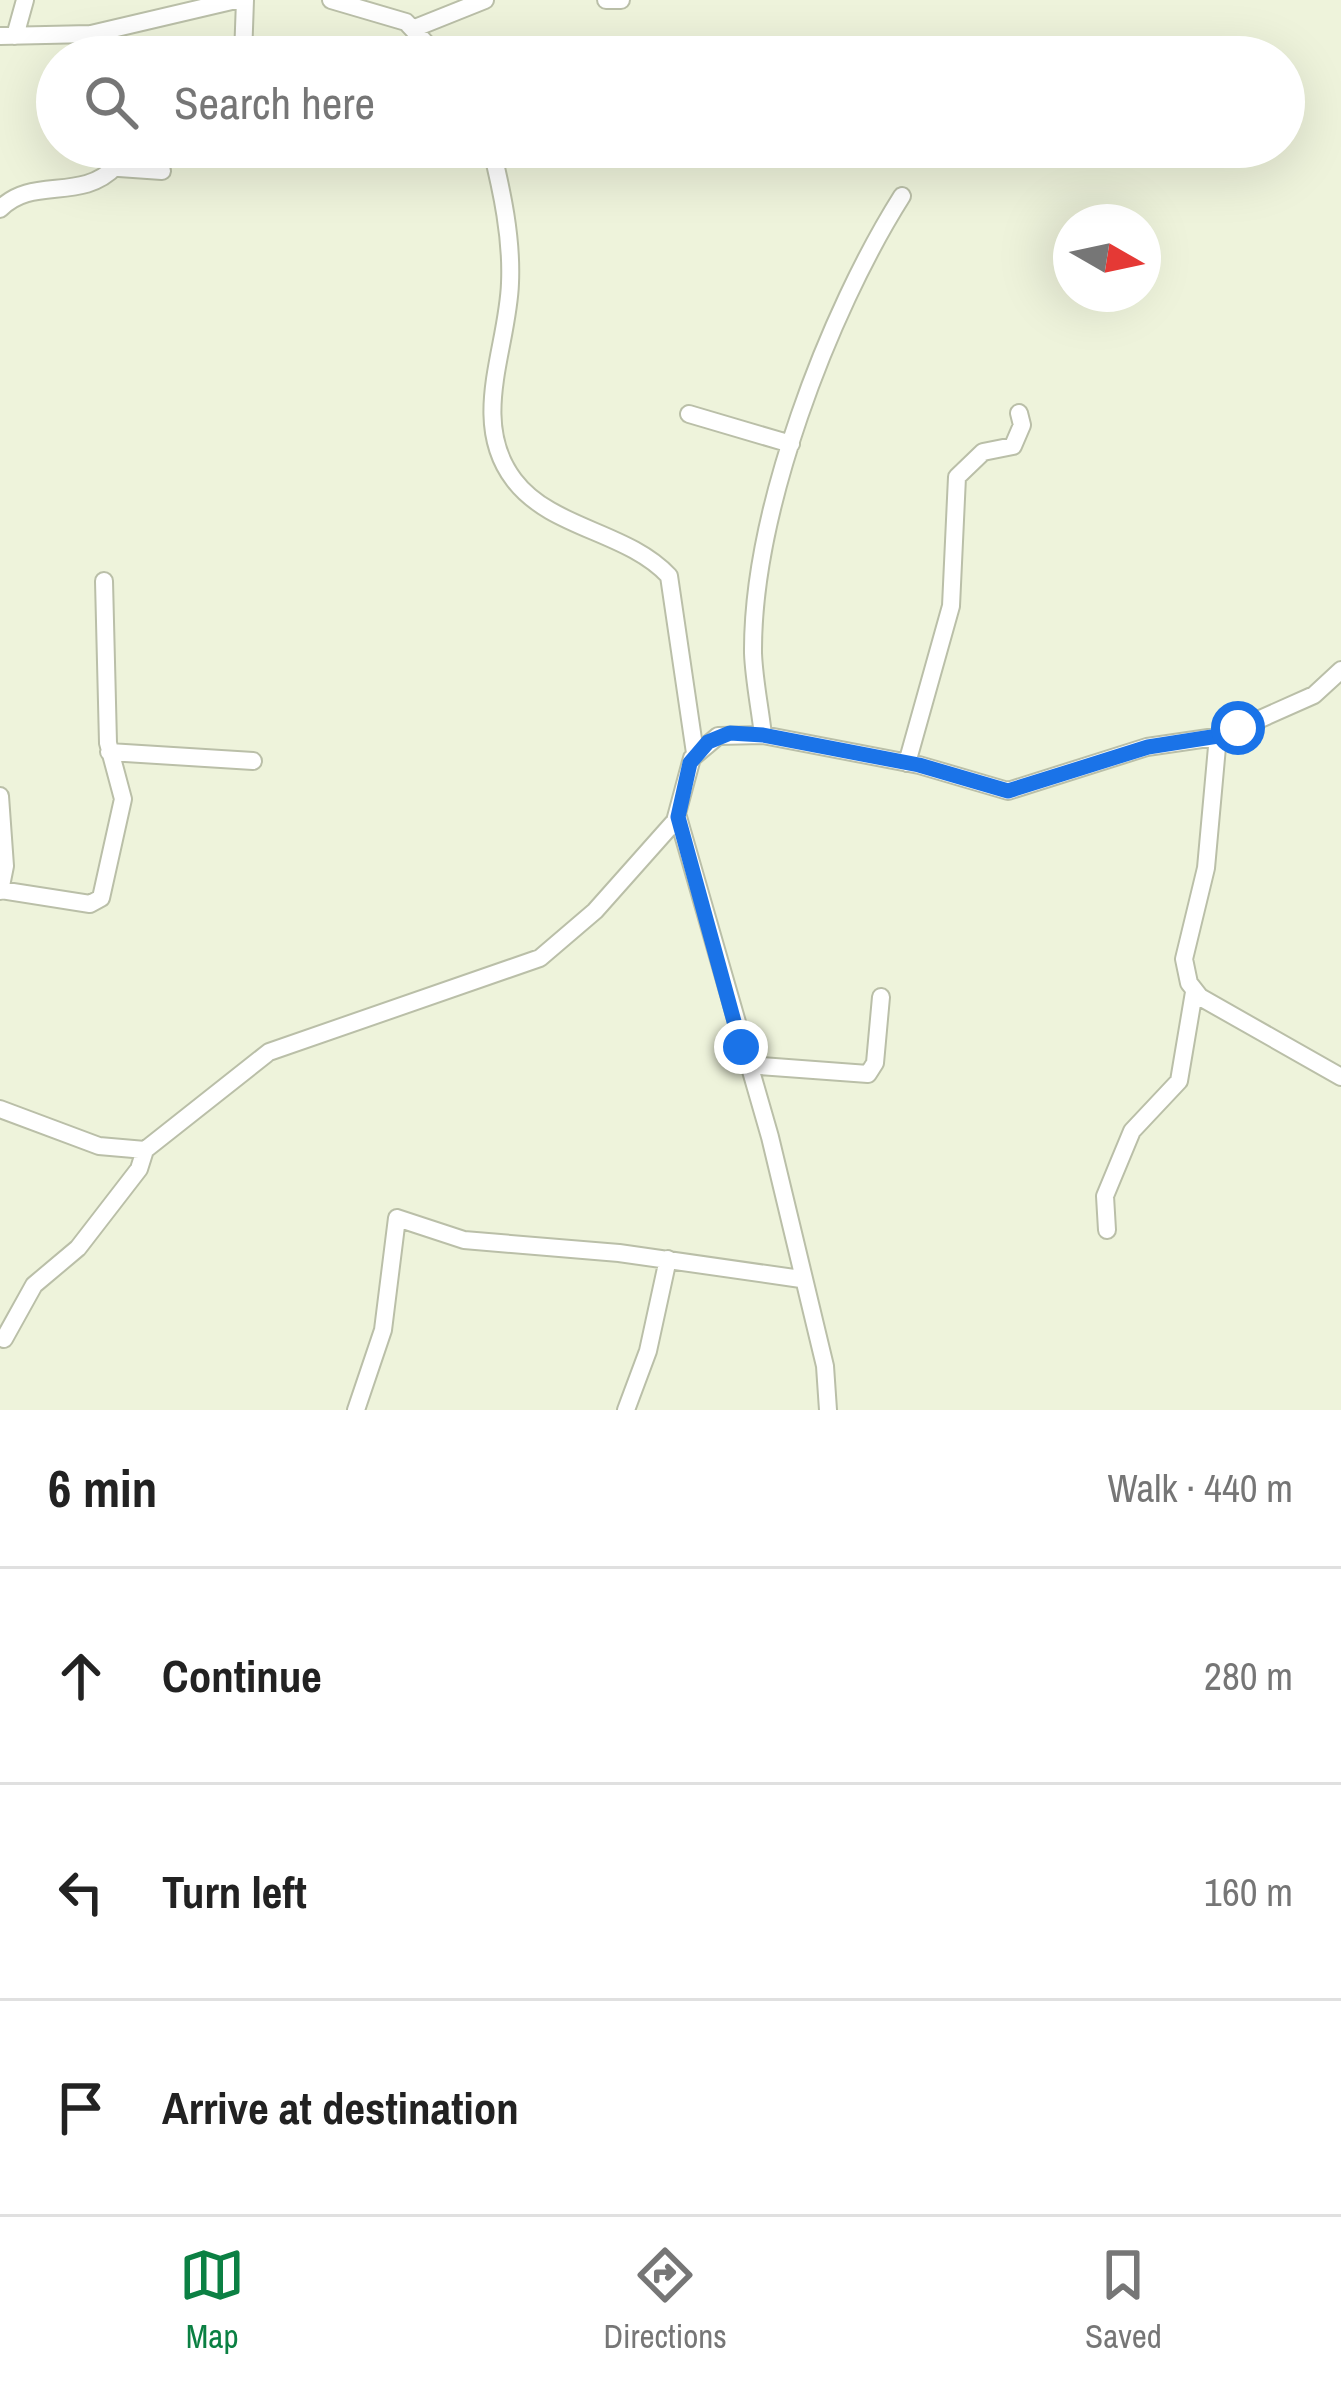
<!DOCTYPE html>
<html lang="en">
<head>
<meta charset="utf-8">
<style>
  body { margin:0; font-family:"Archivo Narrow",sans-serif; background:#f6f6f6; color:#222 }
  .compass { position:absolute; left:1053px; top:204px; width:108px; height:108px; border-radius:50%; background:#fff; box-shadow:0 12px 48px #0002; rotate:99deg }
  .stop { position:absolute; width:36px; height:36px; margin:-27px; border:9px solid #1a73e8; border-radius:50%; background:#fff }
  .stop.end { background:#1a73e8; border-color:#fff; box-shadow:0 3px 12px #0008 }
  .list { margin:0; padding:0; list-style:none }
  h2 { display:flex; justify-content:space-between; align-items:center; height:156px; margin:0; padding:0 48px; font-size:51px }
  h2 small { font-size:39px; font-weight:400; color:#767676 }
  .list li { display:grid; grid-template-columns:78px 1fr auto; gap:36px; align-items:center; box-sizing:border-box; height:216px; padding:0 48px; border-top:3px solid #e0e0e0 }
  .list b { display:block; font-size:45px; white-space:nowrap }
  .list em { font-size:39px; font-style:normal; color:#767676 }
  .icon { flex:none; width:66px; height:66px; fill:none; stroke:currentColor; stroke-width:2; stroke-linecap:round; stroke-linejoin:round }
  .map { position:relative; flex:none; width:1341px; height:1410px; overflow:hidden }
  .search { position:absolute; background:#fff; box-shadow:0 12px 48px #0002; left:36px; right:36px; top:36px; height:132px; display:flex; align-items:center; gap:30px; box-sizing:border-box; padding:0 42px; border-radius:66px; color:#767676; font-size:45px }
  .sheet { height:804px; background:#fff }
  nav { display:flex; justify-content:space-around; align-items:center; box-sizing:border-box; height:168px; border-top:3px solid #e0e0e0; background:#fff; font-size:33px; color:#767676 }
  nav a { display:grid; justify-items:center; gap:6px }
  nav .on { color:#0b8043 }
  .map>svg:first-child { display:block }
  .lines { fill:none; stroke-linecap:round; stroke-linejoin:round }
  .minor-casing { stroke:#babfa8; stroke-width:20 }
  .minor { stroke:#fff; stroke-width:16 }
  .route { stroke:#1a73e8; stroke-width:15 }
</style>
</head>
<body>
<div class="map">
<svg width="1341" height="1410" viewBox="0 0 1341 1410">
  <rect width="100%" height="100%" fill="#eef3db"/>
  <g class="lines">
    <defs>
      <path id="minor" d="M331 0 406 22 439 57
        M606 0H621
        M415 28 485 0
        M91 34 95 57
        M0 36 91 34 236 0
        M15 36 25 0
        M243 57 245 0
        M112 147 119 168 162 171
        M309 147 338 154
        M491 147C502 191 512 238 510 283 508 348 469 421 514 480 551 529 627 531 669 576L695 753
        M0 209C33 175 81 203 116 166
        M689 414 791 444
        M763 735C760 708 754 680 753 653 752 513 828 313 902 196
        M1218 736 1206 868 1184 959 1189 983 1200 997 1341 1077
        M109 752 253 761
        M907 763 951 606 957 477 983 452 1013 446 1022 425 1019 413
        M0 796 5 866 0 891
        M678 817 770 1137 825 1366 828 1410
        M0 890 90 904 101 898 123 799 108 743 104 581
        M747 1065 868 1074 875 1063 881 997
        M0 1109 99 1146 145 1150 269 1052 540 958 595 911 675 821 692 758 718 736 763 735 919 765 1008 791 1147 747 1222 736 1314 695 1341 670
        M1107 1230 1105 1196 1132 1131 1179 1081 1194 992
        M4 1339 34 1285 78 1248 139 1169 145 1150
        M356 1410 383 1330 397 1218 464 1240 619 1253 801 1279
        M626 1410 648 1351 668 1259"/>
    </defs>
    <use href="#minor" class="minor-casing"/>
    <use href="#minor" class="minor"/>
  </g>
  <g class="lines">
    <path class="route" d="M741 1047 678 817 690 763 708 742 730 733 763 735 919 765 1008 791 1148 747 1218 736 1238 728"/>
  </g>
</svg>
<svg class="compass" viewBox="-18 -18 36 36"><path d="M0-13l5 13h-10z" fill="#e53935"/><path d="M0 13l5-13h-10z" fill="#767676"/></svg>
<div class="stop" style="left:1238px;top:728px"></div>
<div class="stop end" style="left:741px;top:1047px"></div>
<div class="search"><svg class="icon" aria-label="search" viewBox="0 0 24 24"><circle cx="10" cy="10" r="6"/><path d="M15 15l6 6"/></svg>Search here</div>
</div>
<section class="sheet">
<h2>6 min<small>Walk · 440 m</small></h2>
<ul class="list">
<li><svg class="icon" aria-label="ahead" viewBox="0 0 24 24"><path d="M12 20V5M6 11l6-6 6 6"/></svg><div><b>Continue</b></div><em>280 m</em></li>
<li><svg class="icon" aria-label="left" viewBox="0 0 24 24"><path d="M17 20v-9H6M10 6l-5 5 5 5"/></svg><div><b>Turn left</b></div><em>160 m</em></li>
<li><svg class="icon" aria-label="arrive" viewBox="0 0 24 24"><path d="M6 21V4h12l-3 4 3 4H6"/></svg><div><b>Arrive at destination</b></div></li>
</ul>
</section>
<nav>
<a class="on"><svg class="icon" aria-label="map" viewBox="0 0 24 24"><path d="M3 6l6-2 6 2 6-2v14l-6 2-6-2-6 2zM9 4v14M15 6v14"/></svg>Map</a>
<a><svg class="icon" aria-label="directions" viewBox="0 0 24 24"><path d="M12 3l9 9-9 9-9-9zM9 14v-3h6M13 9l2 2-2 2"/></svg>Directions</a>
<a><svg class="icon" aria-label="saved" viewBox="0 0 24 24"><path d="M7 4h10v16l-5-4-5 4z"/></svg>Saved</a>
</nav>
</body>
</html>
